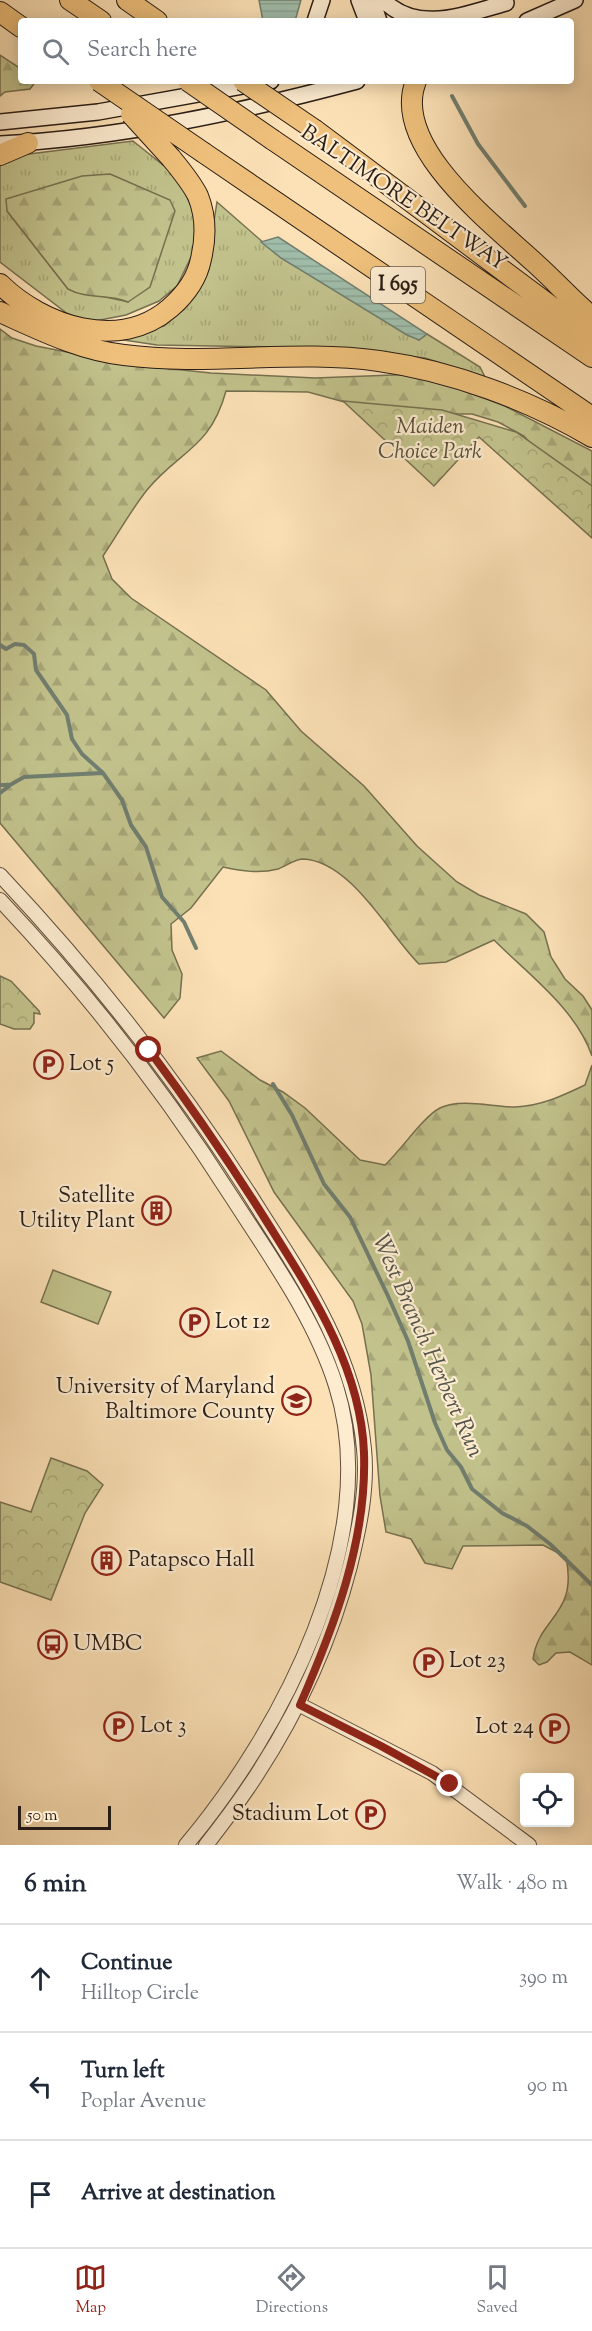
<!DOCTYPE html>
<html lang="en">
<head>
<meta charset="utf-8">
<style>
  body { margin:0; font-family:"Sorts Mill Goudy",serif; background:#f6f6f7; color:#1f2937 }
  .controls { position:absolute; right:18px; bottom:18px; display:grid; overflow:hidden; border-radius:6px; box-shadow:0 3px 15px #0003 }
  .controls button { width:54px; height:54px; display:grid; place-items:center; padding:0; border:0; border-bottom:2px solid #e0e1e3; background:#fff; color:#1f2937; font:30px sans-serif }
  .scale { position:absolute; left:18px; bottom:15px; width:93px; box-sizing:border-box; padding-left:6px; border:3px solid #2a1d15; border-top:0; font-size:16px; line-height:21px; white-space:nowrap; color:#2a1d15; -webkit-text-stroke:4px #fdecd0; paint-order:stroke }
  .stop { position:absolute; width:18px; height:18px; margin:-14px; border:4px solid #8f2418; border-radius:50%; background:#fff }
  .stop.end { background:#8f2418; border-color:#fff; box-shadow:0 2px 6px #0008 }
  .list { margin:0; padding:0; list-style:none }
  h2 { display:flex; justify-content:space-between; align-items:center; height:78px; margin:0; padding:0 24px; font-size:26px }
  h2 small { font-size:20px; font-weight:400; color:#747a83 }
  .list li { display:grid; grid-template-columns:39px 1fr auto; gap:18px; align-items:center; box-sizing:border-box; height:108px; padding:0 24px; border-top:2px solid #e0e1e3 }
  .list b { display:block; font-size:22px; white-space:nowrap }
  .list p { margin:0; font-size:20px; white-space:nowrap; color:#747a83 }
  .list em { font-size:20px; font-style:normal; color:#747a83 }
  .icon { flex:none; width:33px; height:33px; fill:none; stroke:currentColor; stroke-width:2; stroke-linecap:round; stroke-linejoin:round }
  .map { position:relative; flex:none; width:592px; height:1845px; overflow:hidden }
  .search { position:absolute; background:#fff; box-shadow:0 3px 15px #0003; left:18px; right:18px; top:18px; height:66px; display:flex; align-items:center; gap:15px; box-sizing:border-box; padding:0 21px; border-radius:6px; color:#747a83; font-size:22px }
  .sheet { height:402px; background:#fff }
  nav { display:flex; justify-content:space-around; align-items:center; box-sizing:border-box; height:84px; border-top:2px solid #e0e1e3; background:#fff; font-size:16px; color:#747a83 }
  nav a { display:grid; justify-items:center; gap:3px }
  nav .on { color:#8f2418 }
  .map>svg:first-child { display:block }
  .grass { fill:url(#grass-tufts); stroke:#767050; stroke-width:1.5; fill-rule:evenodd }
  .forest { fill:url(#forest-firs); stroke:#767050; stroke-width:1.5 }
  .park { fill:url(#park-crowns); stroke:#767050; stroke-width:1.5 }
  .pitch { fill:#c2c28c; stroke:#767050; stroke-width:1.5 }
  .water { fill:url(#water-rules); stroke:#717e6f; stroke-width:1.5 }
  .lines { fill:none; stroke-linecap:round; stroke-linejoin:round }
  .stream { stroke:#717e6f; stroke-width:4 }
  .tertiary-casing { stroke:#5e4e3d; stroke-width:16 }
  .secondary-casing { stroke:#2a1d15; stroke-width:18 }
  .motorway-casing { stroke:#2a1d15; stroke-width:22 }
  .tertiary { stroke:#fdecd0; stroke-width:14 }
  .secondary { stroke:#fdecd0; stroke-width:15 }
  .motorway { stroke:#eec07b; stroke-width:20 }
  .motorway-bridge-casing { stroke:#2a1d15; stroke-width:22; stroke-linecap:butt }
  .motorway-bridge { stroke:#eec07b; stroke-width:20 }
  .route { stroke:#8f2418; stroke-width:8 }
  .labels { text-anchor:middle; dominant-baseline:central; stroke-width:4.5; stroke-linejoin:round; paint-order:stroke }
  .shield { fill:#fdecd0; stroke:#695b4d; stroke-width:1.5 }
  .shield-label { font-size:21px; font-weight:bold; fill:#2a1d15 }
  .street-label { font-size:22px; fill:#2a1d15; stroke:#fdecd0 }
  .park-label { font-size:22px; font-style:italic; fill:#584f39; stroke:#fdecd0 }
  .poi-label { font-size:22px; fill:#2a1d15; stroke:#fdecd0; text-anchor:start }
  .water-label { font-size:24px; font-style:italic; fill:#53554a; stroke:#fdecd0 }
</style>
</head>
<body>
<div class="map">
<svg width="592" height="1845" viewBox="0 0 592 1845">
  <defs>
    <pattern id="grass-tufts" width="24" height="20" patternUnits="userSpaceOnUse" patternTransform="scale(1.5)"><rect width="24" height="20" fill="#c2c28c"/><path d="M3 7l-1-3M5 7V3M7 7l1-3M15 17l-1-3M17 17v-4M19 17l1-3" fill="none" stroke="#a7a678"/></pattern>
    <pattern id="forest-firs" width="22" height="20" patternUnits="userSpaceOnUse" patternTransform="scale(1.5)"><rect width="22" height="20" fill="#c2c28c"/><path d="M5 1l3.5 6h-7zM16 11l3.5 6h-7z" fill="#a7a678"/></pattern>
    <pattern id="park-crowns" width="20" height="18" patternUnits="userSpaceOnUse" patternTransform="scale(1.5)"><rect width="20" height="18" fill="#c2c28c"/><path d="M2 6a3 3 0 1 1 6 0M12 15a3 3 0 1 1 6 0" fill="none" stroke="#a7a678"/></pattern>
    <pattern id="water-rules" width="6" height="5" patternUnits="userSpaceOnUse" patternTransform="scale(1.5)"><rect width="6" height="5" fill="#a0beab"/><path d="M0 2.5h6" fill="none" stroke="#8aa392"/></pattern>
  </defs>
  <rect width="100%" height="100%" fill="#fce1b6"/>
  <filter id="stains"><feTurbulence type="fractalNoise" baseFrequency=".00333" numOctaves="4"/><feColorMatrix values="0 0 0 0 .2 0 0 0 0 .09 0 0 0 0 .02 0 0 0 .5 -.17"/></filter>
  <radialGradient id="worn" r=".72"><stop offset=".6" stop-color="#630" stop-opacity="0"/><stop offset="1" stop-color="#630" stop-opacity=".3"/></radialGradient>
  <path class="grass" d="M133 141 178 177 197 220 195 249 177 286 159 301 126 315 95 321 73 318 0 262V163L13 156ZM7 211 129 302 68 289Z
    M217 202 281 258 419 340 427 334 480 367 485 377 425 358 339 348 157 345 77 333 115 337 164 326 184 309 205 278Z"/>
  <path class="forest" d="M0 55 21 69V81H36L30 89 5 92 0 96Z
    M110 174 170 200 175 211 150 287 128 302C109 293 87 300 68 289L7 211 6 199 82 176Z
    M0 329 12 338 36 346 134 365 211 373 315 378 419 374 505 406 592 451V510L524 436 498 422 472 414H410L359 406 308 392 226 391C210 449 180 450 147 490 131 510 118 534 103 556L112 579 131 598 266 690 301 731 364 786 417 846 457 882 479 895 526 914 544 932 551 957 565 979 583 996 592 1010V1056C576 1009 529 975 494 940L446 962 419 964C388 933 351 861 303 859 295 859 286 866 278 869 259 874 242 871 223 867L191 908 171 924 172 950 182 974 180 998 164 1018 0 823Z
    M221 1051 260 1080 283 1092 305 1108 360 1160 385 1165C400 1151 425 1115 440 1108 461 1098 492 1107 515 1107 541 1106 562 1096 585 1085L592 1065V1665L570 1652 556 1653 547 1662 539 1665 533 1659C539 1616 578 1616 566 1557L543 1545 463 1546 452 1569 425 1563 411 1539 386 1532 380 1496 371 1375 362 1324 353 1301 274 1192 229 1101 197 1058Z"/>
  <path class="park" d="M343 401 442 410 516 432 592 486V538L479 437 434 486Z
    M0 976 11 981 39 1011 40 1014 34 1013V1023L30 1029H14L0 1024Z
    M51 1458 87 1471 103 1485 85 1513 51 1600 0 1582V1502L31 1512Z"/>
  <path class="pitch" d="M53 1270 111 1292 98 1324 41 1302Z"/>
  <path class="water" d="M259 0H301L295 21H263Z
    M278 237 427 334 419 340 407 335 281 258 261 242Z"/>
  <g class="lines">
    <path class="stream" d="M452 96 478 144 525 206
      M0 645 6 649 15 644 24 645 34 654 36 670 67 715 72 739 82 754 103 773 122 800 131 825 146 847 162 897 184 922 196 948
      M0 785H10L24 777 102 773
      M0 793 9 786
      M273 1084 292 1115 324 1184 350 1217 388 1296 408 1341 435 1423 447 1450 461 1467 472 1489 502 1513 527 1526 550 1544 592 1585"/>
    <defs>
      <path id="tertiary" d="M0 875C98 979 186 1092 262 1214 309 1287 356 1360 364 1449 368 1488 359 1529 350 1566 323 1671 273 1761 206 1845
        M0 900C87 992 165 1092 233 1199 271 1258 315 1319 336 1386 384 1538 281 1732 186 1845
        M300 1705 432 1773 529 1845"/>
      <path id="secondary" d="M359 0 367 21
        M372 0 379 21
        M383 0C418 35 465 14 506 3
        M315 21 322 0
        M527 21 575 0
        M0 122 98 112 271 81
        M0 144C120 138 241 112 357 81"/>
      <path id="motorway" d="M70 0 101 21
        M127 0 157 21
        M0 12 21 27
        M416 81C390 146 493 224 535 263 555 281 572 300 592 317
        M315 130 592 337
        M273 140 592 357
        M204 153 592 417
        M0 155 28 143
        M0 284C43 326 119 352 170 308 185 295 197 279 201 259 206 238 206 216 198 196 191 182 181 170 171 158
        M0 312C40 330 80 350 124 355 208 366 295 349 379 361 452 371 529 400 592 437"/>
    </defs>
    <use href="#tertiary" class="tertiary-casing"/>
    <use href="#secondary" class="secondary-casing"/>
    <use href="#motorway" class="motorway-casing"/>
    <use href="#tertiary" class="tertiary"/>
    <use href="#secondary" class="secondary"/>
    <use href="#motorway" class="motorway"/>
    <defs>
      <path id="motorway-bridge" d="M99 81 204 153
        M188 81 273 140
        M243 81 315 130
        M131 114 171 158"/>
    </defs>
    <use href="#motorway-bridge" class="motorway-bridge-casing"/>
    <use href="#motorway-bridge" class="motorway-bridge"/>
  </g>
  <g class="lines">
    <path class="route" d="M149 1050C191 1106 230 1163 267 1222 311 1292 361 1367 364 1453 367 1541 334 1627 300 1705L381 1746 450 1784"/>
  </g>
  <defs>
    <symbol id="parking-ring" viewBox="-11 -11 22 22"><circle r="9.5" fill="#fdecd0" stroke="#8f2418" stroke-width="1.5"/><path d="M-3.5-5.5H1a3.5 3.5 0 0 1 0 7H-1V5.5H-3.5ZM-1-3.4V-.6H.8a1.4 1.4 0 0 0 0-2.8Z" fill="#8f2418"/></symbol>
    <symbol id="building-ring" viewBox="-11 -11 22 22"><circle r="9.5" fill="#fdecd0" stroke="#8f2418" stroke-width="1.5"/><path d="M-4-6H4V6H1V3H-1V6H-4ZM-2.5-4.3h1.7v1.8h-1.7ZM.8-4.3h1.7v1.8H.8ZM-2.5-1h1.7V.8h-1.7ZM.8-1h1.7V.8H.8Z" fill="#8f2418"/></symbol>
    <symbol id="university-ring" viewBox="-11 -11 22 22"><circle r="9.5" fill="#fdecd0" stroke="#8f2418" stroke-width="1.5"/><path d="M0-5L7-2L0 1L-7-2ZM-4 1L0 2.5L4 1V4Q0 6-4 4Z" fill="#8f2418"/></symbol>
    <symbol id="bus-ring" viewBox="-11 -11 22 22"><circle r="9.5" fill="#fdecd0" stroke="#8f2418" stroke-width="1.5"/><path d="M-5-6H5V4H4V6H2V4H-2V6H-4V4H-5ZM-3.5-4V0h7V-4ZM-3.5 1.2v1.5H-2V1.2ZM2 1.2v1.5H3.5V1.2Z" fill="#8f2418"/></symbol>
  </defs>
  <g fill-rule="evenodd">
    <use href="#parking-ring" x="32" y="1048" width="33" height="33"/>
    <use href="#building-ring" x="140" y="1194" width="33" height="33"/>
    <use href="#parking-ring" x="178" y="1306" width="33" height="33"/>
    <use href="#university-ring" x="280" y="1384" width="33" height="33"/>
    <use href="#building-ring" x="90" y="1544" width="33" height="33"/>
    <use href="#bus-ring" x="36" y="1628" width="33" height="33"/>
    <use href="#parking-ring" x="412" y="1646" width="33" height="33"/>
    <use href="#parking-ring" x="102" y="1710" width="33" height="33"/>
    <use href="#parking-ring" x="538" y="1712" width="33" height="33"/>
    <use href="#parking-ring" x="354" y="1798" width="33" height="33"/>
  </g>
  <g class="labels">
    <rect class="shield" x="371" y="267" width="54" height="36" rx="4.5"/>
    <g class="shield-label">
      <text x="398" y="285">I 695</text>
    </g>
    <g class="street-label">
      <text transform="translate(403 199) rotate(34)">BALTIMORE BELTWAY</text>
    </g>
    <g class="park-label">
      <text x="430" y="428">Maiden<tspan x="430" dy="25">Choice Park</tspan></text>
    </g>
    <g class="poi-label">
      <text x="69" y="1065">Lot 5</text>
      <text x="135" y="1197" text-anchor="end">Satellite<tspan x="135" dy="25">Utility Plant</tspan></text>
      <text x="215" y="1323">Lot 12</text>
      <text x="275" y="1388" text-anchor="end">University of Maryland<tspan x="275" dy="25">Baltimore County</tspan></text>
      <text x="128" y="1561">Patapsco Hall</text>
      <text x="73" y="1645">UMBC</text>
      <text x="449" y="1662">Lot 23</text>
      <text x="140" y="1727">Lot 3</text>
      <text x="534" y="1728" text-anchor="end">Lot 24</text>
      <text x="349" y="1815" text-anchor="end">Stadium Lot</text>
    </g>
    <g class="water-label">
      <text transform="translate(427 1346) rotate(66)">West Branch Herbert Run</text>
    </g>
  </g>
  <rect width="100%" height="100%" filter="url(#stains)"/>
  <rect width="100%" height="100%" fill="url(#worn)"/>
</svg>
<div class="controls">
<button><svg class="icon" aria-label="locate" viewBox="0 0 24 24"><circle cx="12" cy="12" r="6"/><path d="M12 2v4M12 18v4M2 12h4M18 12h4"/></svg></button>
</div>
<div class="scale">50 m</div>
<div class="stop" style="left:149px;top:1050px"></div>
<div class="stop end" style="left:450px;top:1784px"></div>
<div class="search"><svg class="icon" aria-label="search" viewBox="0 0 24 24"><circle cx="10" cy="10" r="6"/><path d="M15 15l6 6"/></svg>Search here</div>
</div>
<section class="sheet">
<h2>6 min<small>Walk · 480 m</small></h2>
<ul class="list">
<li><svg class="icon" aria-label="ahead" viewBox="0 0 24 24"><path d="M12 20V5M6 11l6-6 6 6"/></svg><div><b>Continue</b><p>Hilltop Circle</p></div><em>390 m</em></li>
<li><svg class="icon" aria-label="left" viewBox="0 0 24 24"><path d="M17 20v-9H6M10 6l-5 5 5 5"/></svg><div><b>Turn left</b><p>Poplar Avenue</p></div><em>90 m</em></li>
<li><svg class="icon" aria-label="arrive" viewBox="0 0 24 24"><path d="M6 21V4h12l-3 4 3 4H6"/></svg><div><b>Arrive at destination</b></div></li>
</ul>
</section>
<nav>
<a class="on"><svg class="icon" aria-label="map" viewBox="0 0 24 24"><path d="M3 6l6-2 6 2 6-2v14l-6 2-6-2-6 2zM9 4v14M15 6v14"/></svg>Map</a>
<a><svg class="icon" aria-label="directions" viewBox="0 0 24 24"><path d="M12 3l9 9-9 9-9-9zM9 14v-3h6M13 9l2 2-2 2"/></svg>Directions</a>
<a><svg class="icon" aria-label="saved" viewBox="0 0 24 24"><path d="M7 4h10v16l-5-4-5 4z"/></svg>Saved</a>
</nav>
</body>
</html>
